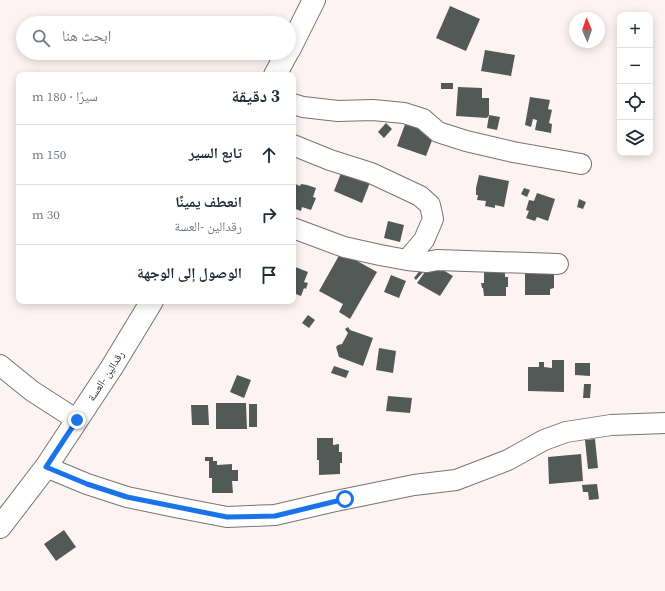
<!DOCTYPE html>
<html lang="ar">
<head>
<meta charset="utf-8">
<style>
  body { margin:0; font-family:"Source Serif 4","Noto Naskh Arabic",serif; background:#f6f6f7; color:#1f2937; direction:rtl }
  .controls { position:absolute; right:12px; top:12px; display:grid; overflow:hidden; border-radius:8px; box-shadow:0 2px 10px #0003 }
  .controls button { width:36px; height:36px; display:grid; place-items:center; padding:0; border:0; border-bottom:1px solid #e0e1e3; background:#fff; color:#1f2937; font:20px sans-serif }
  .compass { position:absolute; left:569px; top:12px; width:36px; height:36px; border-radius:50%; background:#fff; box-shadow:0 2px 10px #0003; rotate:358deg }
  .stop { position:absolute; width:12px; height:12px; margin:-9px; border:3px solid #1a73e8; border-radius:50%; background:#fff }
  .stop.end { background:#1a73e8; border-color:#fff; box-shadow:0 1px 4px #0008 }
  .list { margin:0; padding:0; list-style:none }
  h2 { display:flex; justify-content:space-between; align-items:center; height:52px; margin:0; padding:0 16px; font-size:17px }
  h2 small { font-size:13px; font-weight:400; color:#747a83 }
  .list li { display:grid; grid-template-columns:26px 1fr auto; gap:12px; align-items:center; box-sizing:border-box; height:60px; padding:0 16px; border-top:1px solid #e0e1e3 }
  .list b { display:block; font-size:15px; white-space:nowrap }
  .list p { margin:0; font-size:13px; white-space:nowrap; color:#747a83 }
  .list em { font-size:13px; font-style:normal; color:#747a83 }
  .icon { flex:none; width:22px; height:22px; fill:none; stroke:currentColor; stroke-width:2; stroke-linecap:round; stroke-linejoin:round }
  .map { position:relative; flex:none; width:665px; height:591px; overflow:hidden; direction:ltr }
  .search { position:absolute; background:#fff; box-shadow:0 2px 10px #0003; left:16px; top:16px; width:280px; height:44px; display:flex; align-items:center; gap:10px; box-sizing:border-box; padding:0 14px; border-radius:22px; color:#747a83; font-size:15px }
  .panel { position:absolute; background:#fff; box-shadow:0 2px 10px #0003; left:16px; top:72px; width:280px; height:232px; border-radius:8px; direction:rtl }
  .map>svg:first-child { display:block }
  .building { fill:#515a57 }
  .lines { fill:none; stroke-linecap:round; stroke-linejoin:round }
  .minor-casing { stroke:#7b7272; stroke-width:22 }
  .major-casing { stroke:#7b7272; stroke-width:24 }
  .minor { stroke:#fff; stroke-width:20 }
  .major { stroke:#fff; stroke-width:22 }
  .route { stroke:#1a73e8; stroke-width:5 }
  .labels { text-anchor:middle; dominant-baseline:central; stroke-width:4; stroke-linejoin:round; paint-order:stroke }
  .street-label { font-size:11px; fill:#353131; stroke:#fff }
</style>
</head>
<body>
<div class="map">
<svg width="665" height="591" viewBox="0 0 665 591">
  <rect width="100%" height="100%" fill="#fef3f3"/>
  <path class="building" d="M450 6 480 19 466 51 436 38Z
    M485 50 515 55 511 76 481 71Z
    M441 83H453V89H441Z
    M458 87 482 88V98H489V115L487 118 456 116Z
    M530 97 550 100 548 109 552 110 549 123 552 124 551 133 535 130 537 120 533 119 531 127 525 125Z
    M489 115 500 117 497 130 487 128Z
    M407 119 436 130 426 156 397 146Z
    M386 123 392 129 384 138 378 132Z
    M343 168 371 180 362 203 334 191Z
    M479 175 509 181 504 207 495 205V208L485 206 486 201 477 200 478 195H476V188Z
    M293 183 300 186 301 184 307 185 316 188 313 197 316 198 311 210 302 207 301 211 293 208Z
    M524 188 530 190 527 197 521 194Z
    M537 193 555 199 548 221 537 217 535 221 526 218 529 211 526 210 529 200 534 201Z
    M579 199 586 202 583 209 577 207Z
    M388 221 404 225 400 242 384 238Z
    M341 252 377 272 350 319 339 312 343 304 319 291Z
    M293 266 308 272 304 282 308 283 306 289 304 288 301 296 293 293Z
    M438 267 453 276 440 296 417 283 427 269Z
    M421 269 424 271 416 280 414 278Z
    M505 269V277H508V287H506V296H484L483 288H482L481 283H484V270Z
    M554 269V288L550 289V295H525V270Z
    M391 275 406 281 399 298 384 292Z
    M308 315 315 320 309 328 302 323Z
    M348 327 350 330 373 338 363 366 339 357 336 347 338 345 342 344 348 333 345 329Z
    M379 348 396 351 393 373 376 370Z
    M552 360H564V392L528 391V367H539V362H544V367L552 368Z
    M575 363H590V376L575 375Z
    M334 366 349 371 346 378 331 373Z
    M237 375 251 380 244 398 230 392Z
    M584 384H591L590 398H583Z
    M388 396 412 398 410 413 386 411Z
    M216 403H246L247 429H216Z
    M249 404H257V427H249Z
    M191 405H208L209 425H192Z
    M317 438H333V445L339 444V452H342V463H340V474L319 475V460H317Z
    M595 439 598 468 588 469 585 440Z
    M581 454 583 481 549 484 548 457Z
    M205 457H213V461H217V465L232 464V470H238V481H232L233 493H212V478H209V461H205Z
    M597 484 599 499 589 500 588 492H583L582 485Z
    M64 530 76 547 56 561 44 544Z"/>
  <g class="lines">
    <defs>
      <path id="minor" d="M293 104 303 107 338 111 373 110 404 113 423 119 438 132 466 141 513 152 581 164
        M293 145 330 160 371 173 420 196 430 205 433 219 424 240 407 260
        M293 228 344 247 380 255 407 260 427 262 437 260 558 264
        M0 365 32 391 77 420
        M46 467 87 484 127 497 175 507 227 517 275 515 331 502 414 485 456 480 508 460 544 440 566 432 611 425 665 423"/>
      <path id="major" d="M289 50 314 0
        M275 75 287 53
        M0 527 46 467 112 367 152 301"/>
    </defs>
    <use href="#minor" class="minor-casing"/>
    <use href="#major" class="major-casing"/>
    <use href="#minor" class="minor"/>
    <use href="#major" class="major"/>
  </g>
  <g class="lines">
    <path class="route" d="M77 420 46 467 87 484 127 497 227 517 275 516 345 499"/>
  </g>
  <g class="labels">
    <g class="street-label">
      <text transform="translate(106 376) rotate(-57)">رقدالين -العسة</text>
    </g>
  </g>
</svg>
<div class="controls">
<button>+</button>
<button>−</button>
<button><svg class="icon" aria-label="locate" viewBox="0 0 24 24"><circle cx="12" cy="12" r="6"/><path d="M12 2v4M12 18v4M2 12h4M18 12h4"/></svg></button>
<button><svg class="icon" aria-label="layers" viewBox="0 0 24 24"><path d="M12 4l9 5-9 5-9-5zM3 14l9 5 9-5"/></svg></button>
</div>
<svg class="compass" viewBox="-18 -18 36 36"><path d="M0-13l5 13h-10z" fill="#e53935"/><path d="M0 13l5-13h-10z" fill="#747a83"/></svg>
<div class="stop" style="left:345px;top:499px"></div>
<div class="stop end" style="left:77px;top:420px"></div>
<div class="search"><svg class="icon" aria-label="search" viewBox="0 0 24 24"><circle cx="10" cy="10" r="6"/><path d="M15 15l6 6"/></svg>ابحث هنا</div>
<section class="panel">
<h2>3 دقيقة<small>سيرًا · 180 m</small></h2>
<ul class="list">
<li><svg class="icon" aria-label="ahead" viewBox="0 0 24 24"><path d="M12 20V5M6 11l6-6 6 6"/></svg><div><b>تابع السير</b></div><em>150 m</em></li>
<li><svg class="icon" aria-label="right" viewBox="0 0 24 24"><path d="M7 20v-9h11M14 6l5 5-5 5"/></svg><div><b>انعطف يمينًا</b><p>رقدالين -العسة</p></div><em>30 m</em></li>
<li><svg class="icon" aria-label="arrive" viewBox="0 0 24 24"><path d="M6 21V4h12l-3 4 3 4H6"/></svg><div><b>الوصول إلى الوجهة</b></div></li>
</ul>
</section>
</div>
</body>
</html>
